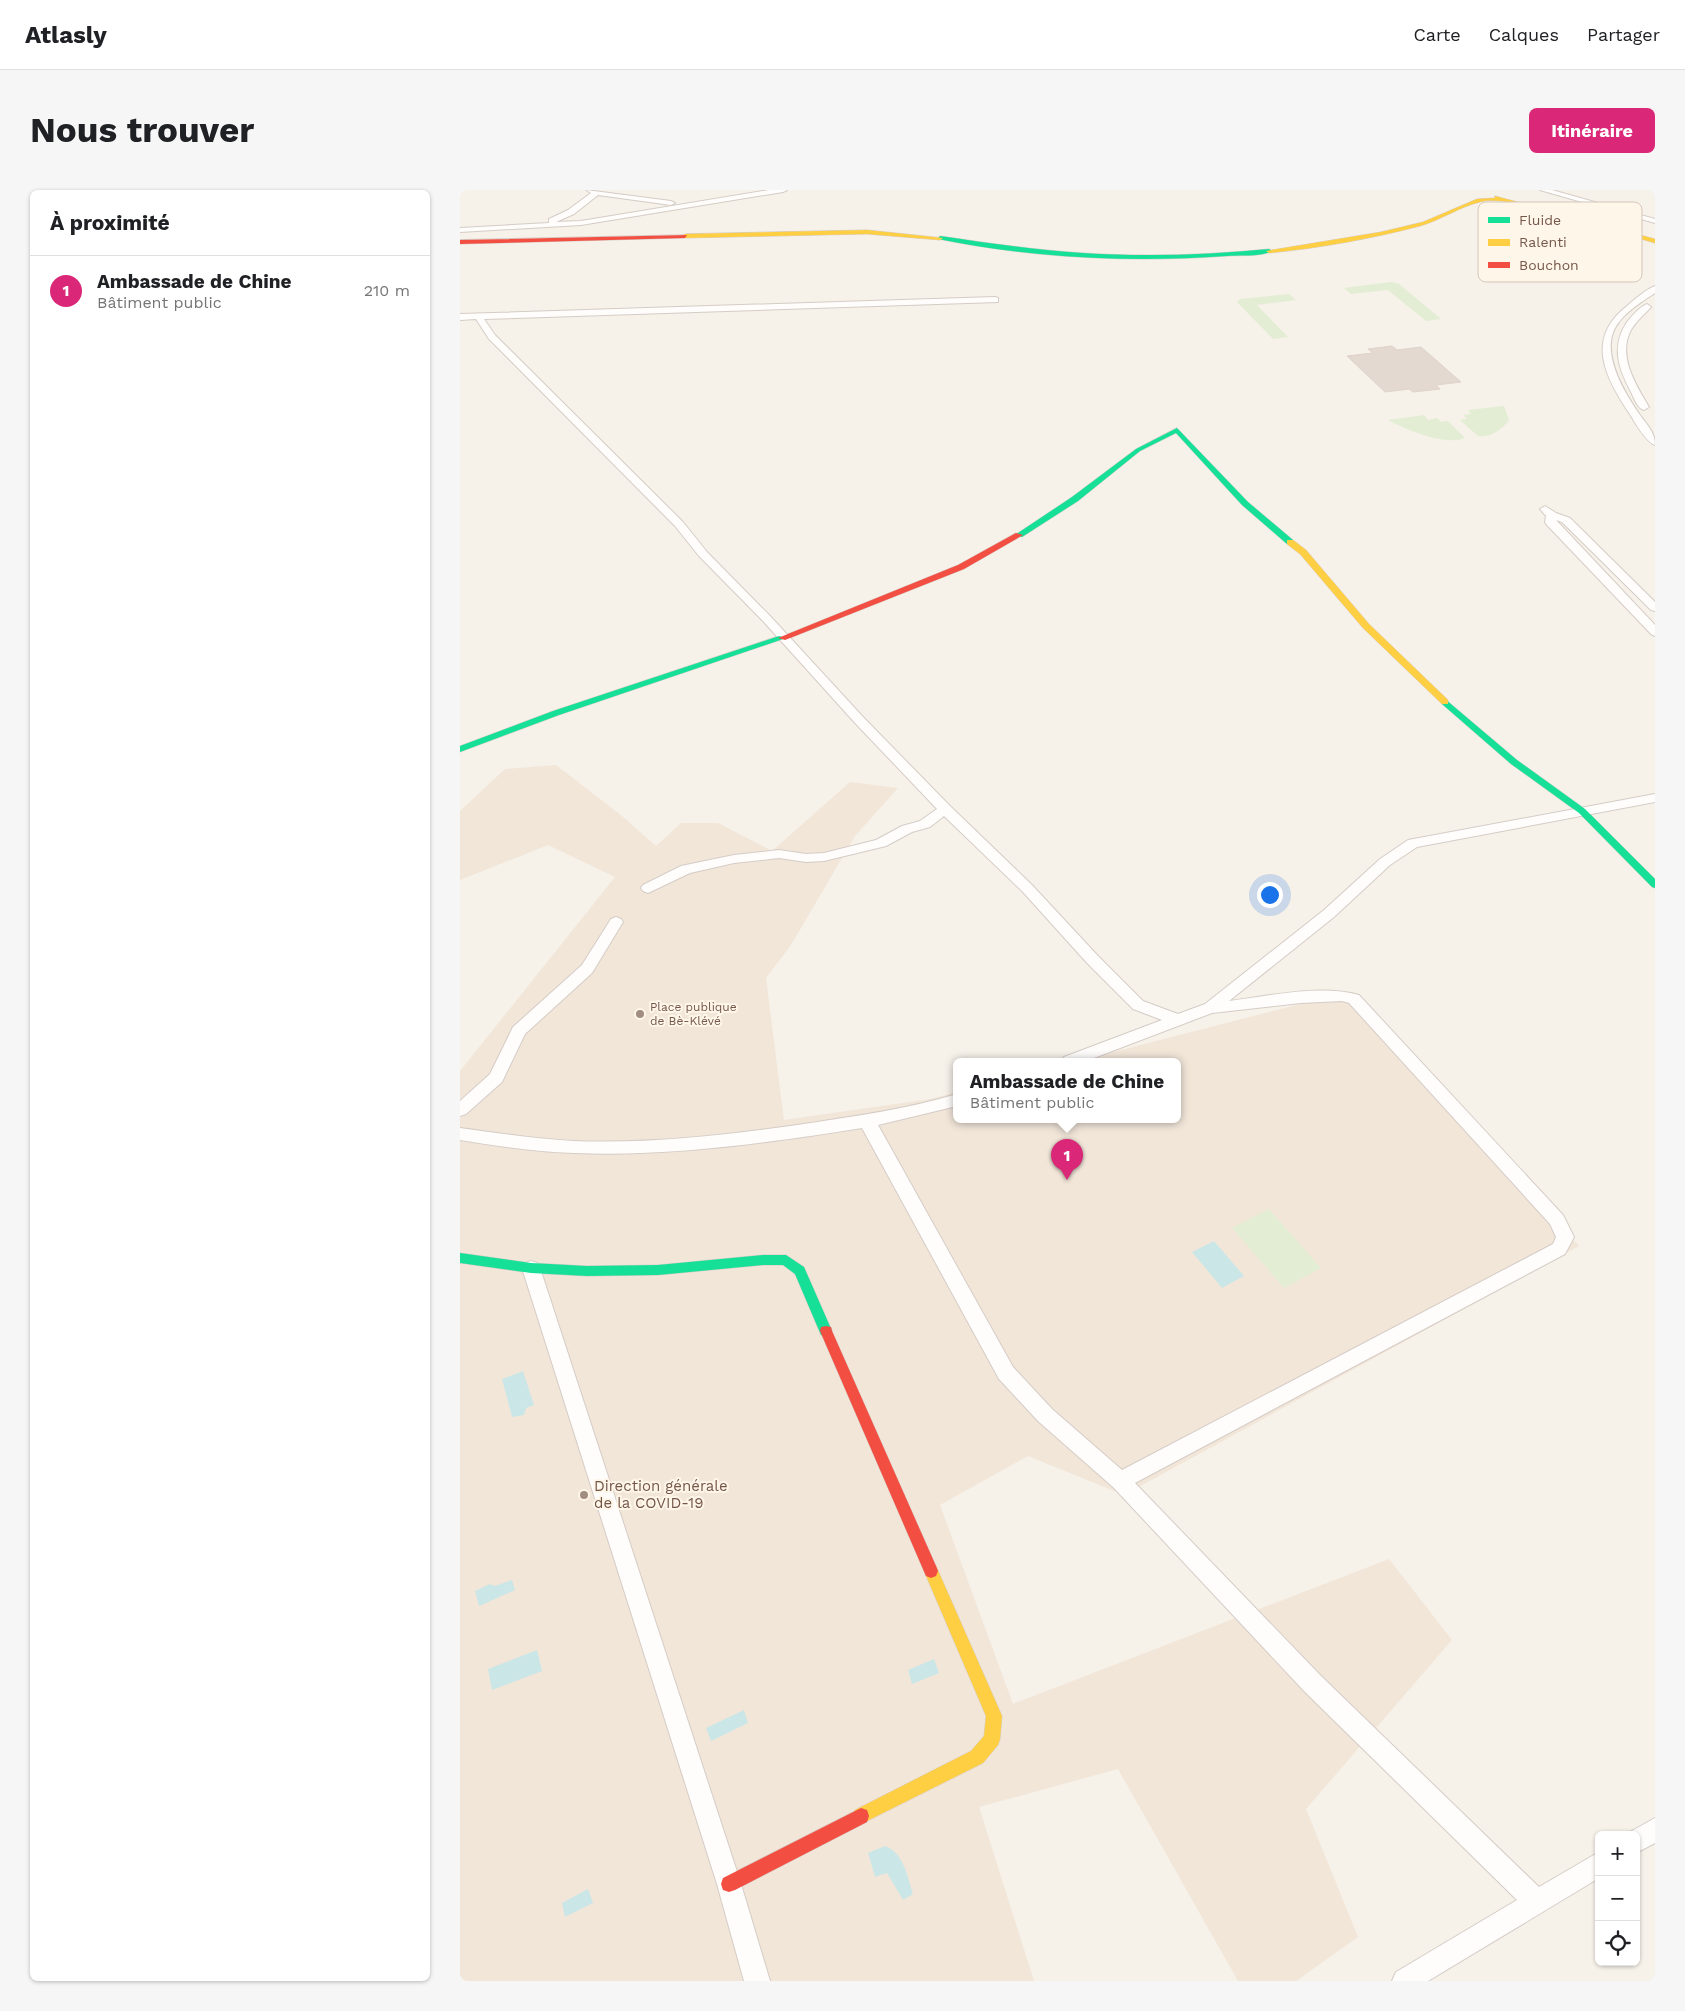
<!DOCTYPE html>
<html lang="fr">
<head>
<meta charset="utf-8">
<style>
  body { margin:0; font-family:"Work Sans",sans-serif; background:#f6f6f6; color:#202124 }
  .controls { position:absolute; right:15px; bottom:15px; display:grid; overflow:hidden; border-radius:8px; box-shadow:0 1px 4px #0004 }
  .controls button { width:45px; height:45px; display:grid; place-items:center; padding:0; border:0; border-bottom:1px solid #e0e0e0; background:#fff; color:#202124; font:25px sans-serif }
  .you { position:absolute; left:809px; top:704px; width:18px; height:18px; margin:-12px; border:4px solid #fff; border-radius:50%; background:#1a73e8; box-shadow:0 0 0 8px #1a73e833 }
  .badge { display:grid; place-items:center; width:32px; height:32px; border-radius:50%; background:#db2777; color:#fff; font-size:16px; font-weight:700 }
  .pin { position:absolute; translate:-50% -41px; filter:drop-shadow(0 1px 2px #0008) }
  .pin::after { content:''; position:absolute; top:26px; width:18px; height:15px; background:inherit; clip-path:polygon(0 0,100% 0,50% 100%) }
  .popup { position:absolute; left:493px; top:868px; width:228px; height:65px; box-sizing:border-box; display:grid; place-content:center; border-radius:8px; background:#fff; filter:drop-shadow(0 1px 4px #0005); font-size:16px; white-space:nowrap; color:#757577 }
  .popup b { font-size:19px; color:#202124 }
  .popup::after { content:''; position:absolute; left:50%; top:100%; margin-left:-10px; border:10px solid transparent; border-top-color:#fff }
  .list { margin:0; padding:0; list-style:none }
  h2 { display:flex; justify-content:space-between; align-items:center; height:65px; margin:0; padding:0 20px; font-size:21px }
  h2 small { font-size:16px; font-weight:400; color:#757577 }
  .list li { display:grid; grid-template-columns:32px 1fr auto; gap:15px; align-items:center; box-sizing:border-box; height:70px; padding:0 20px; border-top:1px solid #e0e0e0 }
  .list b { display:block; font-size:19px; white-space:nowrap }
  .list p { margin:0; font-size:16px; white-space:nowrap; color:#757577 }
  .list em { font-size:16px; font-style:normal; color:#757577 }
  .icon { flex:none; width:28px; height:28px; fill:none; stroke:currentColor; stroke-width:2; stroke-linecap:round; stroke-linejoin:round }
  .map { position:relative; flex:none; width:1195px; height:1791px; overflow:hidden; border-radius:8px }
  header { display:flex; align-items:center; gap:30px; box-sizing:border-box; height:70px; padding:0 25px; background:#fff; border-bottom:1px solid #e0e0e0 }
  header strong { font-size:24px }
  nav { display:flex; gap:28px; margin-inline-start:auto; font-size:18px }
  .intro { display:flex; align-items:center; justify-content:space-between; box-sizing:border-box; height:120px; padding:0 30px }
  h1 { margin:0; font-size:35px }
  .button { padding:12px 22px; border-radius:8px; background:#db2777; color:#fff; font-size:18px; font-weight:700 }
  main { display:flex; gap:30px; padding:0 30px }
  aside { flex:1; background:#fff; border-radius:8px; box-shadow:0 1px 4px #0004 }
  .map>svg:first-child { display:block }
  .residential { fill:#f2e6d9 }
  .green { fill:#e3edd4 }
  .water { fill:#cbe6e7 }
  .building { fill:#e3d9d1; stroke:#dfd3cb }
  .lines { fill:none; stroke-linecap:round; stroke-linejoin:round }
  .street-casing { stroke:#d5ccc6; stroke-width:2 }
  .fast-casing { stroke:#d6ccc6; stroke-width:1 }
  .slow-casing { stroke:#d6ccc6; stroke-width:1 }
  .jam-casing { stroke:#d6ccc6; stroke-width:1 }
  .street { fill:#fefdfc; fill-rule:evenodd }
  .fast { fill:#16e098; fill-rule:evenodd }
  .slow { fill:#ffcf43; fill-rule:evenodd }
  .jam { fill:#f24e42; fill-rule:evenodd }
  .poi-dot { fill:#a28d81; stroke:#fff6ea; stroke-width:2 }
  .labels { text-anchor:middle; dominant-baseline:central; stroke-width:4; stroke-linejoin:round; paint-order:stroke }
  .poi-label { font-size:12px; fill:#745749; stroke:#fff6ea; text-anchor:start }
  .near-poi-label { font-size:15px; fill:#745749; stroke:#fff6ea; text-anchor:start }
  .key { fill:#fff6ea; stroke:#d5c6ba; stroke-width:1 }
  .key-label { font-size:14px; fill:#745749 }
</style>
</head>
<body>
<header>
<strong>Atlasly</strong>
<nav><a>Carte</a><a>Calques</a><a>Partager</a></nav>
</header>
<div class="intro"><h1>Nous trouver</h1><a class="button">Itinéraire</a></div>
<main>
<aside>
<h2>À proximité<small></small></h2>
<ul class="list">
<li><span class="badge">1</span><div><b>Ambassade de Chine</b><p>Bâtiment public</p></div><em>210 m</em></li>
</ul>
</aside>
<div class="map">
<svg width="1195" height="1791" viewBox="0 0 1195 1791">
  <rect width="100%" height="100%" fill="#f6f1e9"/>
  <path class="residential" d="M96 575 162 626 196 656 221 633H258L312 661 390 592 438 598 395 646 331 755 306 788 324 930 471 909 497 902V929H717V871H618L887 802 1119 1056 664 1305 568 1266 480 1315 553 1514 929 1369 992 1450 846 1619 898 1747 836 1791H778L658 1579 519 1617 574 1791H0V881L155 687 88 655 0 690V621L45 579Z"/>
  <path class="green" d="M931 92 939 94 981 129 966 131 928 100 891 104 884 98Z
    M829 104 836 110 797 115 828 147 813 149 777 112 780 109Z
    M1044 216 1049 230C1042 240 1030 248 1018 246L1000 230 1007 229 1003 225 1011 224 1008 220Z
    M964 225 968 230 977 228 981 232 988 231 1005 248C984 256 947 240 928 230Z
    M809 1019 861 1078 824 1098 772 1038Z"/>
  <path class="water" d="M754 1051 784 1086 762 1098 732 1062Z
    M63 1181 74 1215 66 1218 64 1225 52 1227 42 1189Z
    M52 1390 55 1400 19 1416 15 1401 30 1394 35 1396Z
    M77 1460 82 1481 32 1500 28 1479Z
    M474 1469 479 1483 452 1494 448 1480Z
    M284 1520 288 1533 251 1551 246 1538Z
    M425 1656C444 1663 447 1686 453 1704L443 1710 427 1683 415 1687 408 1663Z
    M128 1699 133 1713 105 1727 102 1713Z"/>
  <path class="building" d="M932 156 937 160 961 157 1001 192 976 195 980 199 953 202 949 199 925 202 887 166 913 163 908 159Z"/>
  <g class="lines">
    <defs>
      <path id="street" d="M126 0 211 11 215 13 211 15 138 5 114 24 96 32 121 31 309 0H327L323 2 121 35 0 42V38L89 33V29L108 20 131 3Z
        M1080 0H1092L1195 29V33Z
        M1195 96V103C1183 111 1168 120 1159 132 1137 159 1164 202 1180 225 1187 235 1195 242 1195 255 1186 252 1176 234 1171 226 1146 189 1124 149 1167 116 1175 109 1185 100 1195 96Z
        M535 107 538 108V112L24 129 35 145 223 332 247 362 311 427 404 528 490 616 572 695 638 766 683 811 718 824 745 814 864 720 920 669 948 650 1195 604V612L957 657 930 675 874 727 769 811C809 806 861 794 899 805L1103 1025 1114 1047 1105 1064 675 1293 861 1486 1079 1697 1139 1662V1688L968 1791H932L936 1782 1057 1710 845 1502 653 1297 578 1231 539 1189 402 938C307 953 210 967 114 963 76 962 38 956 0 950V938C37 943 75 949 113 951 191 954 268 945 344 934 396 926 447 919 497 904V916L418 935 553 1177 592 1219 662 1280 1093 1054 1096 1047 1090 1034 889 813 882 811 841 813 752 823 626 871H602L604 867 702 830 673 819 628 774 562 701 484 626 470 637 452 642 426 656 364 671 346 672 319 668 274 673 230 683 188 703 183 701 181 698 183 695 221 676 274 665 319 660 346 664 364 663 416 650 442 636 460 631 477 619 396 534 303 431 239 366 215 336 29 149 16 129 0 130V124Z
        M1187 114 1191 117C1184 125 1176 131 1171 140 1157 166 1176 195 1189 217L1184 220C1177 218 1174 208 1171 202 1158 178 1151 156 1167 132 1172 126 1179 117 1187 114Z
        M1085 316 1096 323 1110 328 1195 412V421L1191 420 1102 332 1096 330 1195 435V446L1191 444 1086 334 1085 332 1086 326 1080 319Z
        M156 727 161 729 163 732 132 783 65 844 42 892 6 924 0 926V911L30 884 53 837 122 775 151 729Z
        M71 1071 77 1073 80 1078 281 1694 310 1791H284L257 1694 62 1078 65 1073Z
        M1195 1628V1653L1176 1663V1645H1167L1168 1643Z"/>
      <path id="fast" d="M480 46C528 53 575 60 623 63 685 67 747 65 809 59L812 61C801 67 780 65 767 66 671 73 572 68 478 49Z
        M717 238 788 312 833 350V354H827L782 315 716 243 680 261 618 311 562 347 555 345 612 307 676 259Z
        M319 446 326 448 99 525 0 562V556L93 521Z
        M985 509 1057 570 1125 619 1195 689V698L1192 697 1119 623 1051 574 982 514 981 512Z
        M0 1063 71 1073 127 1076 198 1075 303 1065H326L344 1077 372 1141 371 1145 366 1146 361 1145 335 1084 323 1075H303L198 1085 127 1086 71 1083 0 1073Z"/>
      <path id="slow" d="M1035 6 1195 49V53L1051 12C1041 11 1030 9 1020 12 999 17 981 30 960 36 910 49 860 58 809 63L806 61 921 42 963 32 1017 9 1035 8Z
        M407 40 483 48 480 50 407 44 225 48 222 46 225 44Z
        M827 350H833L846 360 909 434 988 510V514H982L903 438 840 364 827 354Z
        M471 1374 476 1376 542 1526 540 1549 538 1555 523 1573 401 1634 395 1632 393 1626 395 1620 511 1561 524 1546 526 1526 464 1381 466 1376Z"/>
      <path id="jam" d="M227 45 225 48 0 54V50Z
        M556 343 563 345 504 379 325 450 318 448 498 375Z
        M366 1136 371 1137 372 1141 476 1376 478 1381 476 1386 471 1388 466 1386 360 1141 361 1137Z
        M401 1618 407 1620 409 1626 407 1632 275 1700 269 1702 263 1700 261 1694 263 1688Z"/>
    </defs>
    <use href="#street" class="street-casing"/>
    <use href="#fast" class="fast-casing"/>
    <use href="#slow" class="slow-casing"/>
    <use href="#jam" class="jam-casing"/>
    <use href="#street" class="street"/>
    <use href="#fast" class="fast"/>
    <use href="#slow" class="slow"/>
    <use href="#jam" class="jam"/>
  </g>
  <g class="poi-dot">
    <circle cx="180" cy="824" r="5"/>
    <circle cx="124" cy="1305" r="5"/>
  </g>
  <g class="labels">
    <g class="poi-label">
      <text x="190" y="817">Place publique<tspan x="190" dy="14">de Bè-Klévé</tspan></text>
    </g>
    <g class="near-poi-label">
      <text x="134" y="1296">Direction générale<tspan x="134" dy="17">de la COVID-19</tspan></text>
    </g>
  </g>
  <rect x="1018" y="12" width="164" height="80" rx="8" class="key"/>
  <rect x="1028" y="27" width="22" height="6" fill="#16e098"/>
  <rect x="1028" y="49" width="22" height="7" fill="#ffcf43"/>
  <rect x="1028" y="72" width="22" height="6" fill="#f24e42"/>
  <g class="key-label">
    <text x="1059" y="35">Fluide</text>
    <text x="1059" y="57">Ralenti</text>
    <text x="1059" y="80">Bouchon</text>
  </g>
</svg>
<div class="controls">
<button>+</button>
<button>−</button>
<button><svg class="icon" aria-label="locate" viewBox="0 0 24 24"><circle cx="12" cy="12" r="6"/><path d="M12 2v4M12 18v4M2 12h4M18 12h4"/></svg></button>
</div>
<div class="you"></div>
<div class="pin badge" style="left:607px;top:990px">1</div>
<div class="popup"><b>Ambassade de Chine</b>Bâtiment public</div>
</div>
</main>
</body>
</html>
